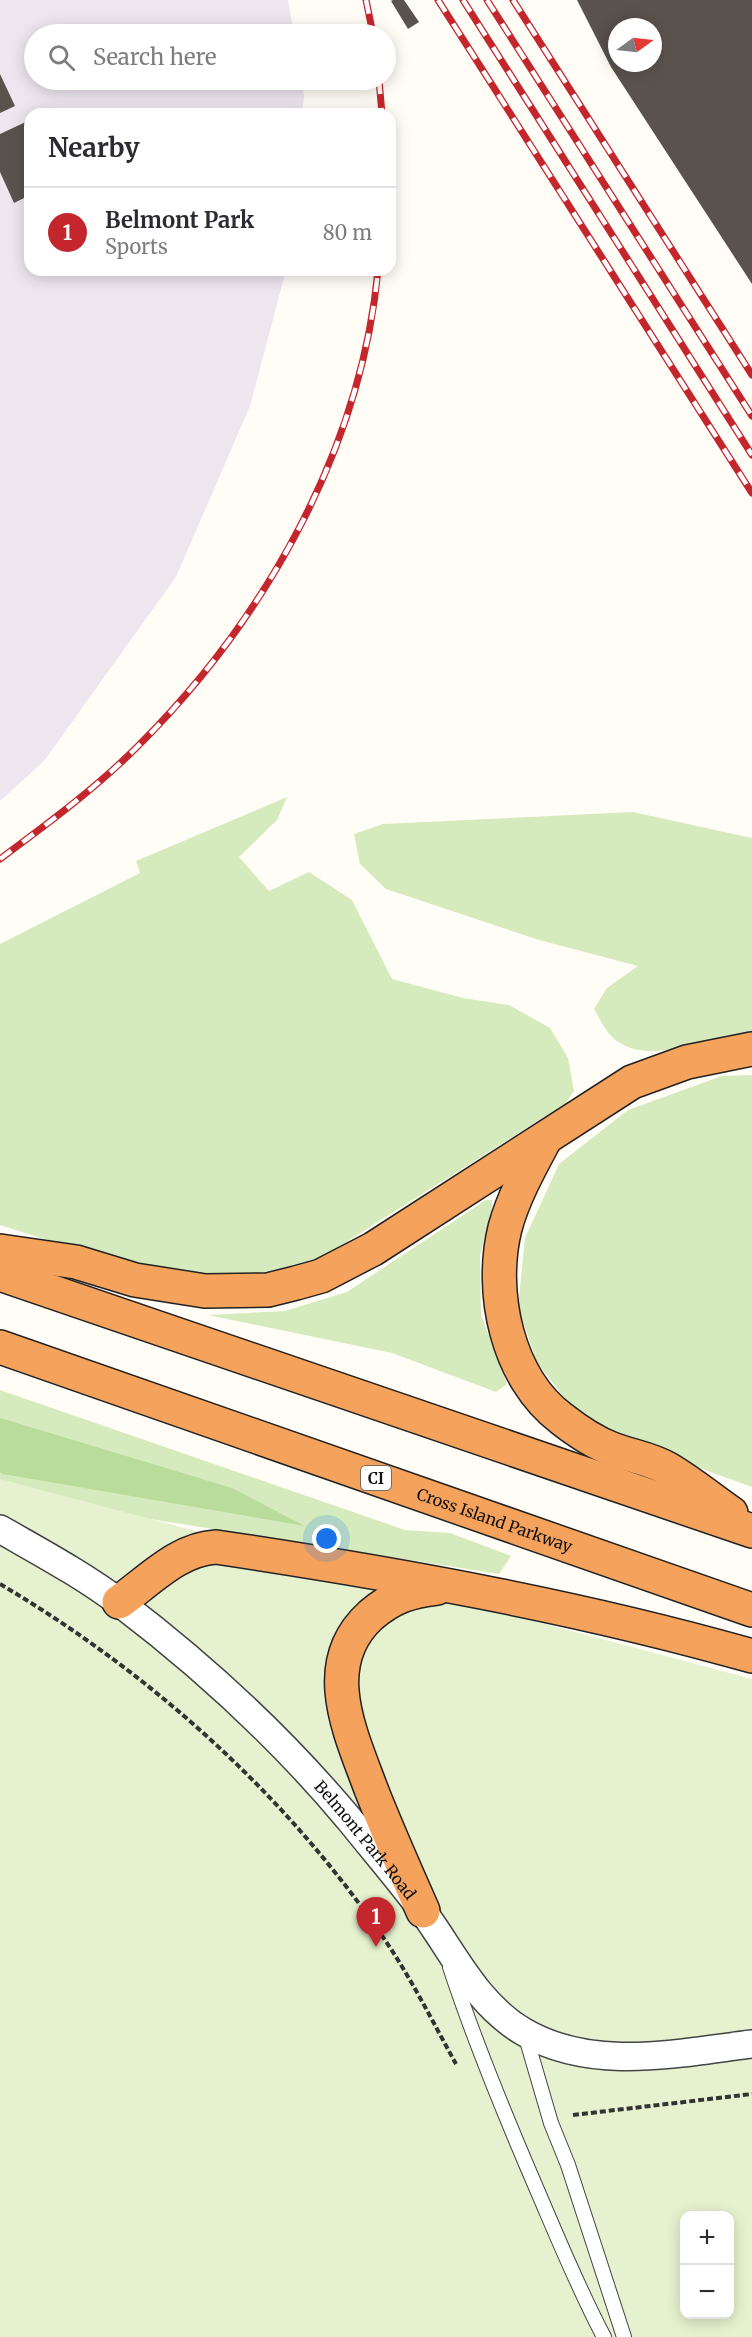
<!DOCTYPE html>
<html lang="en">
<head>
<meta charset="utf-8">
<style>
  body { margin:0; font-family:Merriweather,serif; background:#f2f2f3; color:#2b2b33 }
  .controls { position:absolute; right:18px; bottom:18px; display:grid; overflow:hidden; border-radius:12px; box-shadow:0 3px 15px #0003 }
  .controls button { width:54px; height:54px; display:grid; place-items:center; padding:0; border:0; border-bottom:2px solid #e1e1e2; background:#fff; color:#2b2b33; font:30px sans-serif }
  .compass { position:absolute; left:608px; top:18px; width:54px; height:54px; border-radius:50%; background:#fff; box-shadow:0 3px 15px #0003; rotate:75deg }
  .you { position:absolute; left:327px; top:1539px; width:21px; height:21px; margin:-15px; border:4px solid #fff; border-radius:50%; background:#1a73e8; box-shadow:0 0 0 9px #1a73e833 }
  .badge { display:grid; place-items:center; width:39px; height:39px; border-radius:50%; background:#c4262e; color:#fff; font-size:20px; font-weight:700 }
  .pin { position:absolute; translate:-50% -50px; filter:drop-shadow(0 2px 3px #0008) }
  .pin::after { content:''; position:absolute; top:32px; width:21px; height:18px; background:inherit; clip-path:polygon(0 0,100% 0,50% 100%) }
  .list { margin:0; padding:0; list-style:none }
  h2 { display:flex; justify-content:space-between; align-items:center; height:78px; margin:0; padding:0 24px; font-size:26px }
  h2 small { font-size:20px; font-weight:400; color:#7c7c81 }
  .list li { display:grid; grid-template-columns:39px 1fr auto; gap:18px; align-items:center; box-sizing:border-box; height:90px; padding:0 24px; border-top:2px solid #e1e1e2 }
  .list b { display:block; font-size:22px; white-space:nowrap }
  .list p { margin:0; font-size:20px; white-space:nowrap; color:#7c7c81 }
  .list em { font-size:20px; font-style:normal; color:#7c7c81 }
  .icon { flex:none; width:33px; height:33px; fill:none; stroke:currentColor; stroke-width:2; stroke-linecap:round; stroke-linejoin:round }
  .map { position:relative; flex:none; width:752px; height:2337px; overflow:hidden }
  .search { position:absolute; background:#fff; box-shadow:0 3px 15px #0003; left:24px; top:24px; width:372px; height:66px; display:flex; align-items:center; gap:15px; box-sizing:border-box; padding:0 21px; border-radius:33px; color:#7c7c81; font-size:22px }
  .panel { position:absolute; background:#fff; box-shadow:0 3px 15px #0003; left:24px; top:108px; width:372px; height:168px; border-radius:18px }
  .map>svg:first-child { display:block }
  .industrial { fill:#eee6ef }
  .green { fill:#d5ebbd }
  .forest { fill:#b9dc9c }
  .pitch { fill:#e6f2cf; fill-rule:evenodd }
  .building { fill:#5a524d; fill-rule:evenodd }
  .lines { fill:none; stroke-linecap:round; stroke-linejoin:round }
  .lane-casing { stroke:#444; stroke-width:16 }
  .street-casing { stroke:#444; stroke-width:30 }
  .highway-casing { stroke:#222; stroke-width:36 }
  .path { stroke:#333; stroke-width:4; stroke-dasharray:6 3; stroke-linecap:butt }
  .lane { stroke:#fff; stroke-width:14 }
  .street { stroke:#fff; stroke-width:27 }
  .highway { stroke:#f5a25d; stroke-width:33 }
  .rail-casing { stroke:#c4262e; stroke-width:7 }
  .rail { stroke:#fff; stroke-width:4.5; stroke-dasharray:14; stroke-linecap:butt }
  .labels { text-anchor:middle; dominant-baseline:central; stroke-width:6; stroke-linejoin:round; paint-order:stroke }
  .shield { fill:#fff; stroke:#585858; stroke-width:1.5 }
  .shield-label { font-size:15px; font-weight:bold; fill:#111 }
  .street-label { font-size:16px; fill:#111; stroke:#fff }
</style>
</head>
<body>
<div class="map">
<svg width="752" height="2337" viewBox="0 0 752 2337">
  <rect width="100%" height="100%" fill="#fffdf5"/>
  <path class="industrial" d="M0 0H288L294 34H34V80H301L304 96 302 114H30V270H286L250 406 176 577 44 761 0 801Z"/>
  <path class="green" d="M287 797 277 820 239 857 269 891 309 872 352 900 392 979 463 998 509 1005 550 1028 568 1058 574 1091 566 1103 316 1261 245 1276 154 1274 0 1225V944L140 873 136 861Z
    M633 812 752 838V1033C709 1032 649 1071 612 1037 605 1030 599 1018 594 1009L607 988 638 966 539 940 386 889 360 864 354 834 383 824Z
    M752 1075V1487L628 1442 572 1408 537 1362 518 1307 525 1238 559 1164 628 1110 722 1076Z
    M486 1200H492V1208L480 1256 481 1315 507 1384 496 1392 392 1353 208 1315 285 1311 347 1292Z
    M0 1390 405 1530 450 1533 511 1556 499 1574 86 1509 0 1486Z"/>
  <path class="forest" d="M0 1418 232 1488 305 1526 3 1474 0 1472Z"/>
  <path class="pitch" d="M0 1479 752 1679V2337H0ZM684 2216H730V2314H684Z"/>
  <path class="building" d="M393 0H404L419 22 408 29 391 1Z
    M577 0H752V284L611 67ZM617 27H653V63H617Z
    M0 74 15 106 0 113Z
    M30 120V180L24 183 30 195 14 203 0 172V134Z"/>
  <g class="lines">
    <defs>
      <path id="lane" d="M450 1967C475 2043 506 2118 538 2192 559 2241 579 2290 604 2337
        M525 2034 551 2123 568 2165 624 2337"/>
      <g id="street">
        <path id="s1" d="M0 1529C40 1552 83 1575 120 1603 203 1666 282 1739 349 1819 373 1849 399 1879 422 1910 453 1952 476 2004 524 2032 593 2072 678 2053 752 2044"/>
      </g>
      <g id="highway">
        <path d="M544 1141C529 1169 513 1198 505 1228 489 1292 507 1378 562 1419 576 1430 596 1443 612 1449 630 1456 652 1459 668 1469 690 1482 711 1499 731 1513"/>
        <path d="M0 1251 76 1262 135 1280 205 1291 268 1290 296 1283 321 1276 373 1249 632 1082 687 1062 752 1049"/>
        <path d="M0 1274 752 1531"/>
        <path id="s2" d="M0 1347 752 1610"/>
        <path d="M119 1602C149 1581 178 1549 216 1547 397 1574 576 1606 752 1656"/>
        <path d="M423 1911C405 1870 387 1830 371 1789 350 1732 317 1664 371 1615 392 1597 410 1591 437 1588"/>
      </g>
    </defs>
    <use href="#lane" class="lane-casing"/>
    <use href="#street" class="street-casing"/>
    <use href="#highway" class="highway-casing"/>
    <path class="path" d="M0 1584C154 1675 292 1800 391 1949 415 1986 435 2026 456 2064
      M573 2115 752 2094"/>
    <use href="#lane" class="lane"/>
    <use href="#street" class="street"/>
    <use href="#highway" class="highway"/>
    <defs>
      <path id="rail" d="M366 0 373 34
        M438 0 752 493
        M463 0 752 455
        M487 0 752 416
        M513 0 752 375
        M379 80 382 114
        M0 859C47 824 95 789 137 747 264 621 361 450 378 270"/>
    </defs>
    <use href="#rail" class="rail-casing"/>
    <use href="#rail" class="rail"/>
  </g>
  <g class="labels">
    <rect class="shield" x="361" y="1466" width="30" height="24" rx="4.5"/>
    <g class="shield-label">
      <text x="376" y="1478">CI</text>
    </g>
    <g class="street-label">
      <text stroke="none"><textPath href="#s2" startOffset="524">Cross Island Parkway</textPath></text>
      <text stroke="none"><textPath href="#s1" startOffset="483">Belmont Park Road</textPath></text>
    </g>
  </g>
</svg>
<div class="controls">
<button>+</button>
<button>−</button>
</div>
<svg class="compass" viewBox="-18 -18 36 36"><path d="M0-13l5 13h-10z" fill="#e53935"/><path d="M0 13l5-13h-10z" fill="#7c7c81"/></svg>
<div class="you"></div>
<div class="pin badge" style="left:376px;top:1947px">1</div>
<div class="search"><svg class="icon" aria-label="search" viewBox="0 0 24 24"><circle cx="10" cy="10" r="6"/><path d="M15 15l6 6"/></svg>Search here</div>
<section class="panel">
<h2>Nearby<small></small></h2>
<ul class="list">
<li><span class="badge">1</span><div><b>Belmont Park</b><p>Sports</p></div><em>80 m</em></li>
</ul>
</section>
</div>
</body>
</html>
